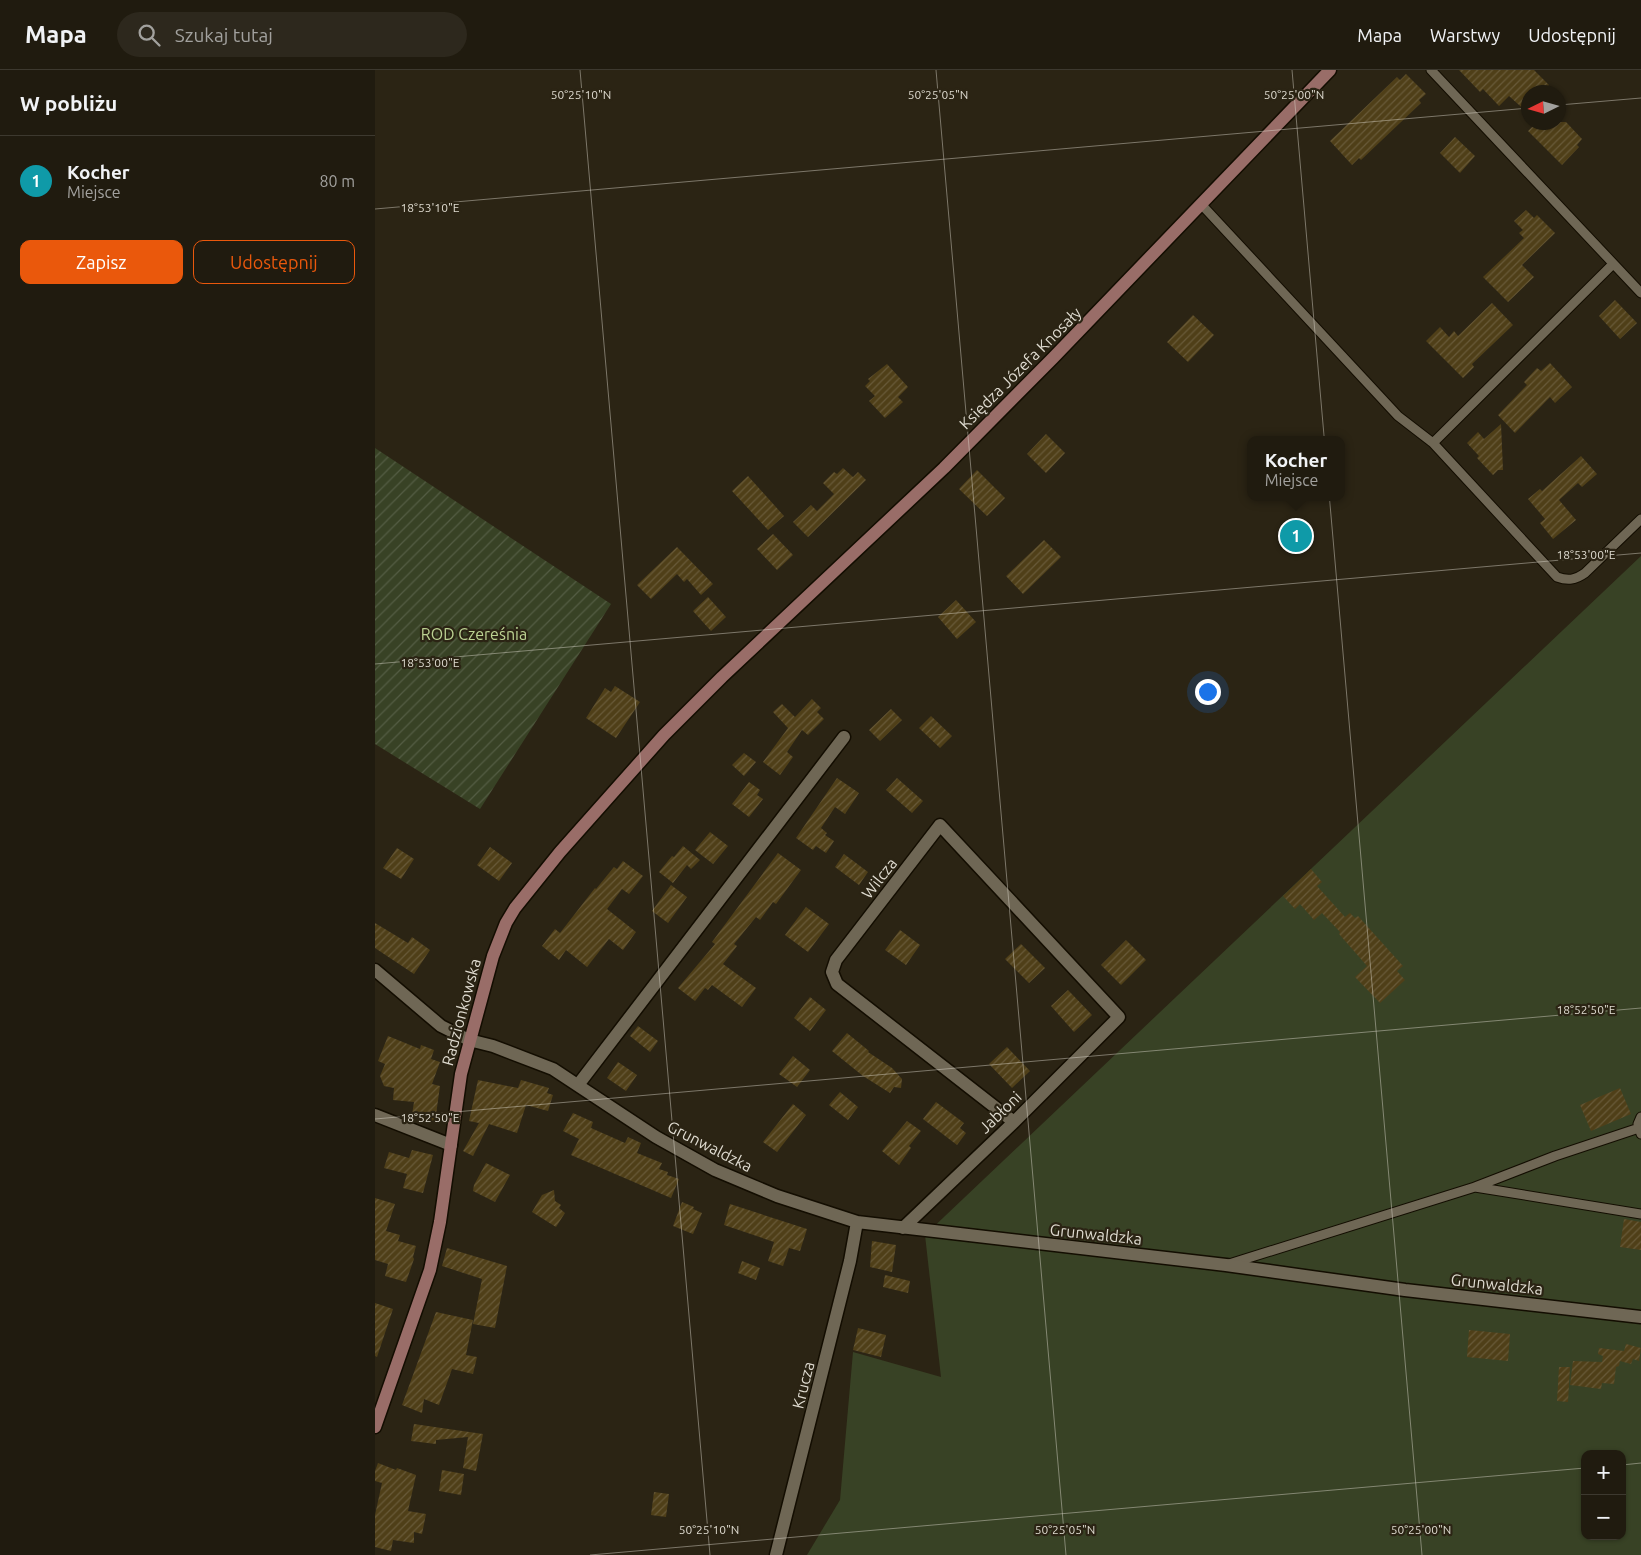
<!DOCTYPE html>
<html lang="pl">
<head>
<meta charset="utf-8">
<style>
  body { margin:0; font-family:Ubuntu,sans-serif; background:#2d281d; color:#f1f3f6 }
  .controls { position:absolute; right:15px; bottom:15px; display:grid; overflow:hidden; border-radius:10px; box-shadow:0 1px 4px #0004 }
  .controls button { width:45px; height:45px; display:grid; place-items:center; padding:0; border:0; border-bottom:1px solid #3d392f; background:#201b0f; color:#f1f3f6; font:25px sans-serif }
  .compass { position:absolute; left:1146px; top:15px; width:45px; height:45px; border-radius:50%; background:#201b0f; box-shadow:0 1px 4px #0004; rotate:265deg }
  .you { position:absolute; left:832px; top:621px; width:18px; height:18px; margin:-12px; border:4px solid #fff; border-radius:50%; background:#1a73e8; box-shadow:0 0 0 8px #1a73e833 }
  .badge { display:grid; place-items:center; width:32px; height:32px; border-radius:50%; background:#ea580c; color:#fff; font-size:16px; font-weight:700 }
  .pin { position:absolute; translate:-50% -50%; border:2px solid #fff; box-shadow:0 1px 5px #0006 }
  .popup { position:absolute; left:872px; top:366px; width:98px; height:65px; box-sizing:border-box; display:grid; place-content:center; border-radius:10px; background:#201b0f; filter:drop-shadow(0 1px 4px #0005); font-size:16px; white-space:nowrap; color:#a2a19e }
  .popup b { font-size:19px; color:#f1f3f6 }
  .popup::after { content:''; position:absolute; left:50%; top:100%; margin-left:-10px; border:10px solid transparent; border-top-color:#201b0f }
  .list { margin:0; padding:0; list-style:none }
  h2 { display:flex; justify-content:space-between; align-items:center; height:65px; margin:0; padding:0 20px; font-size:21px }
  h2 small { font-size:16px; font-weight:400; color:#a2a19e }
  .list li { display:grid; grid-template-columns:32px 1fr auto; gap:15px; align-items:center; box-sizing:border-box; height:90px; padding:0 20px; border-top:1px solid #3d392f }
  .list b { display:block; font-size:19px; white-space:nowrap }
  .list p { margin:0; font-size:16px; white-space:nowrap; color:#a2a19e }
  .list em { font-size:16px; font-style:normal; color:#a2a19e }
  .actions { display:flex; gap:10px; padding:15px 20px }
  .actions a { flex:1; padding:11px 0; border:1px solid #ea580c; border-radius:10px; text-align:center; font-size:18px; color:#ea580c }
  .actions .main { background:#ea580c; color:#fff }
  .icon { flex:none; width:28px; height:28px; fill:none; stroke:currentColor; stroke-width:2; stroke-linecap:round; stroke-linejoin:round }
  .map { position:relative; flex:none; width:1266px; height:1485px; overflow:hidden }
  header { display:flex; align-items:center; gap:30px; box-sizing:border-box; height:70px; padding:0 25px; background:#201b0f; border-bottom:1px solid #3d392f }
  header strong { font-size:24px }
  nav { display:flex; gap:28px; margin-inline-start:auto; font-size:18px }
  .search { width:350px; height:45px; background:#2d281d; display:flex; align-items:center; gap:12px; box-sizing:border-box; padding:0 18px; border-radius:28px; color:#a2a19e; font-size:19px }
  main { display:flex }
  aside { flex:1; background:#201b0f }
  .map>svg:first-child { display:block }
  .green { fill:#384225; fill-rule:evenodd }
  .garden { fill:url(#garden-furrows) }
  .building { fill:url(#building-hatch) }
  .lines { fill:none; stroke-linecap:round; stroke-linejoin:round }
  .lane-casing { stroke:#130d01; stroke-width:11 }
  .street-casing { stroke:#130d01; stroke-width:15 }
  .secondary-casing { stroke:#130d01; stroke-width:15 }
  .lane { stroke:#6f6755; stroke-width:9 }
  .street { stroke:#6f6755; stroke-width:12 }
  .secondary { stroke:#996d68; stroke-width:12 }
  .ticks { fill:none; stroke:#dfdbd0; stroke-width:1; stroke-opacity:0.45 }
  .labels { text-anchor:middle; dominant-baseline:central; stroke-width:4.5; stroke-linejoin:round; paint-order:stroke }
  .street-label { font-size:16px; fill:#dfdbd0; stroke:#2b2414 }
  .park-label { font-size:16px; fill:#bcd292; stroke:#2b2414 }
  .ticks-label { font-size:12px; text-anchor:middle; fill:#dfdbd0; stroke:#2b2414; stroke-width:4.5; stroke-linejoin:round; paint-order:stroke }
</style>
</head>
<body>
<header>
<strong>Mapa</strong>
<div class="search"><svg class="icon" aria-label="search" viewBox="0 0 24 24"><circle cx="10" cy="10" r="6"/><path d="M15 15l6 6"/></svg>Szukaj tutaj</div>
<nav><a>Mapa</a><a>Warstwy</a><a>Udostępnij</a></nav>
</header>
<main>
<aside>
<h2>W pobliżu<small></small></h2>
<ul class="list">
<li><span class="badge" style="background:#0f9aa8">1</span><div><b>Kocher</b><p>Miejsce</p></div><em>80 m</em></li>
</ul>
<div class="actions"><a class="main">Zapisz</a><a>Udostępnij</a></div>
</aside>
<div class="map">
<svg width="1266" height="1485" viewBox="0 0 1266 1485">
  <defs>
    <pattern id="garden-furrows" width="10" height="10" patternUnits="userSpaceOnUse" patternTransform="scale(1.25)"><rect width="10" height="10" fill="#384225"/><path d="M-1 1l2-2M0 10L10 0M9 11l2-2" fill="none" stroke="#545d44"/></pattern>
    <pattern id="building-hatch" width="6" height="6" patternUnits="userSpaceOnUse" patternTransform="scale(1.25)"><rect width="6" height="6" fill="#4f3f18"/><path d="M-1 1l2-2M0 6l6-6M5 7l2-2" fill="none" stroke="#685a39"/></pattern>
  </defs>
  <rect width="100%" height="100%" fill="#2b2414"/>
  <path class="green" d="M1266 486V1485H432L465 1430 478 1282 566 1307 550 1165ZM1210 1384H1247V1466H1210Z"/>
  <path class="garden" d="M0 378 236 534 105 739 0 674Z"/>
  <path class="building" d="M1084 0H1159L1174 15 1167 22H1154V44L1134 26 1124 36 1108 19 1105 22Z
    M1031 4 1051 24 1044 30 1046 33 986 90 984 88 977 95 955 71 1022 7 1025 10Z
    M1162 52H1191L1207 69 1202 75 1204 77 1187 95 1153 61Z
    M1080 67 1100 86 1085 103 1065 83Z
    M1151 140 1159 148 1162 145 1180 163 1147 195 1159 207 1133 232 1108 207 1149 168 1144 163 1148 160 1139 151Z
    M1240 230 1262 253 1245 269 1224 246Z
    M1117 233 1138 255 1097 294 1099 297 1088 308 1051 271 1065 257 1074 267 1079 261 1083 266Z
    M818 245 839 265 813 292 792 272Z
    M1175 293 1197 317 1180 333 1175 327 1140 363 1123 345 1152 315 1149 312 1162 298 1166 301Z
    M512 294 533 317 523 327 528 332 510 348 494 331 500 326 490 316 495 311 493 309Z
    M1126 354 1128 400H1123L1118 405 1102 388 1104 386 1092 373 1103 362 1109 369Z
    M671 364 690 383 671 403 652 384Z
    M1206 386 1222 404 1207 417 1203 413 1184 430 1201 450 1178 469 1165 453 1170 449 1153 429 1165 419 1167 421Z
    M468 398 478 407 483 402 491 410 433 467 418 452 436 435 442 441 459 424 448 413 459 402 462 404Z
    M602 400 630 428 612 446 584 419Z
    M373 406 409 446 393 460 357 421Z
    M398 464 418 485 402 500 382 479Z
    M669 470 686 487 648 524 631 506Z
    M302 477 338 514 326 525 312 509 309 512 302 504 276 529 262 515Z
    M333 527 351 547 336 561 318 541Z
    M581 530 601 552 582 569 563 547Z
    M240 616 265 632 241 668 211 648 230 618 236 622Z
    M437 629 446 638 442 642 449 649 433 665 427 660 412 682 418 687 405 705 388 692 413 658 398 642 407 634 420 647Z
    M516 639 527 650 505 671 494 660Z
    M556 646 577 666 565 678 544 658Z
    M369 683 381 692 369 706 357 695Z
    M462 708 484 723 470 744 460 737 446 758 452 763 450 765 459 771 451 783 441 776 438 780 421 768Z
    M522 708 548 731 537 743 511 720Z
    M374 712 385 720 382 725 388 729 374 747 357 734Z
    M335 762 353 776 338 794 320 780Z
    M308 776 325 790 316 799 312 795 298 813 284 802 297 786 299 787Z
    M115 777 137 793 124 811 102 795Z
    M22 778 39 789 26 809 8 798Z
    M403 783 426 800 401 834 398 832 385 850 381 847 359 874 362 876 348 894 381 918 367 937 337 915 333 920 330 918 320 931 303 918 340 874 337 872Z
    M469 784 493 802 484 815 460 797Z
    M248 791 268 806 254 824 247 819 232 839 261 862 248 880 234 869 212 897 191 880 184 890 167 876 180 859 185 863 220 818 221 819 239 797 242 799Z
    M936 799 947 812 942 816 970 847 975 843 980 848 983 846 1028 896 1022 901 1030 910 1005 933 980 907 992 896 964 864 965 862 947 843 939 850 925 834 920 839 908 826Z
    M296 815 312 827 293 853 277 841Z
    M431 837 454 854 433 882 410 865Z
    M0 853 33 873 37 867 55 880 39 904 0 878Z
    M525 860 545 875 531 895 510 880Z
    M751 870 771 890 746 915 726 895Z
    M646 874 670 898 654 913 630 889Z
    M693 920 717 945 699 962 676 936Z
    M435 927 451 940 435 961 419 948Z
    M263 956 283 971 275 982 255 966Z
    M472 963 494 981 493 982 517 998 527 1009 526 1018 519 1017 515 1023 488 1006 457 981Z
    M13 966 45 979 46 975 59 980 56 989 65 992 57 1014 65 1016 60 1052 37 1045 39 1032 18 1030 19 1018 9 1016 5 1006 10 994 3 991Z
    M632 977 655 1001 637 1018 614 994Z
    M418 986 435 1000 422 1017 404 1004Z
    M243 992 262 1005 251 1021 232 1008Z
    M103 1010 143 1018 146 1010 174 1018 172 1023 178 1025 173 1041 151 1035 142 1063 114 1054 98 1086 88 1081 104 1053 94 1051Z
    M1245 1018 1256 1044 1216 1061 1205 1035Z
    M465 1022 483 1037 473 1050 454 1035Z
    M561 1032 589 1053 585 1058 591 1063 582 1075 548 1049Z
    M418 1034 431 1045 402 1082 388 1072Z
    M198 1043 218 1052 216 1058 250 1073 253 1067 266 1073 262 1083 287 1093 284 1099 293 1102 292 1105 304 1109 296 1128 196 1085 204 1069 188 1061Z
    M532 1051 546 1061 534 1076 536 1078 524 1095 507 1081Z
    M37 1080 58 1085 48 1123 28 1118 32 1104 9 1098 14 1082 34 1088Z
    M111 1093 135 1105 120 1132 98 1121 99 1115Z
    M179 1120 180 1131 186 1135 184 1138 190 1143 181 1157 157 1142 167 1125Z
    M0 1128 20 1134 11 1161 25 1165 23 1171 41 1176 38 1187 39 1189 31 1212 10 1206 13 1194 0 1190Z
    M307 1132 319 1137 318 1139 327 1143 318 1164 298 1156Z
    M355 1134 432 1159 425 1181 414 1178 408 1196 393 1191 399 1172 349 1155Z
    M1249 1149 1266 1152V1180L1245 1177Z
    M497 1171 521 1175 517 1202 495 1197Z
    M72 1178 132 1196 120 1258 98 1254 107 1209 67 1196Z
    M367 1191 385 1198 381 1210 363 1203Z
    M510 1205 535 1211 533 1223 508 1217Z
    M0 1233 18 1239 2 1287 0 1286Z
    M61 1242 98 1250 91 1285 102 1287 98 1304 77 1299 64 1335 49 1329 47 1343 27 1335Z
    M483 1258 511 1265 506 1287 478 1280Z
    M1094 1260 1135 1264 1133 1291 1092 1287Z
    M1251 1274 1266 1278 1264 1291 1258 1289 1256 1294 1245 1291 1244 1296 1241 1297 1239 1314 1227 1313 1226 1319 1195 1315 1198 1291 1227 1292 1228 1286 1223 1284 1224 1278 1249 1281Z
    M1184 1297H1195L1193 1332 1182 1331Z
    M39 1354 108 1364 101 1401 88 1398 93 1367 61 1370V1374L36 1371Z
    M3 1393 21 1400 22 1398 41 1405 33 1441 51 1444 47 1464 39 1462V1473L18 1470 16 1481 0 1477V1445L7 1413 0 1411V1401Z
    M67 1400 89 1404 86 1425 64 1421Z
    M279 1422 294 1424 291 1447 276 1445Z"/>
  <g class="lines">
    <defs>
      <path id="lane" d="M1056 0 1266 223
        M826 134 1023 346 1058 373
        M1237 195 1058 373 1182 507C1193 511 1200 510 1210 503L1266 449
        M1266 1064 1263 1054 1266 1047
        M1100 1117 1180 1086 1264 1058
        M854 1194 1100 1117 1266 1144"/>
      <path id="street" d="M0 900 66 956 94 970 118 976 178 999 281 1067 340 1100 402 1126 482 1152 851 1195 1030 1220 1266 1247
        M203 1015 469 667
        M0 1045 76 1075
        M528 1158 639 1052 744 947 565 755 461 890 457 902 462 914 639 1052
        M401 1485 475 1191 482 1152"/>
      <path id="secondary" d="M0 1357 55 1200 65 1152 86 1004 118 886 131 853 140 838 185 782 289 665 347 607 569 398 678 288 955 0"/>
    </defs>
    <use href="#lane" class="lane-casing"/>
    <use href="#street" class="street-casing"/>
    <use href="#secondary" class="secondary-casing"/>
    <use href="#lane" class="lane"/>
    <use href="#street" class="street"/>
    <use href="#secondary" class="secondary"/>
  </g>
  <path class="ticks" d="M205 0 335 1485M561 0 691 1485M917 0 1047 1485M1184 35 1266 28M0 139 1154 38M0 594 1266 483M0 1049 1266 938M1247 1395 1266 1393M215 1485 1210 1398"/>
  <g class="labels">
    <g class="street-label">
      <text transform="translate(645 298) rotate(-45)">Księdza Józefa Knosały</text>
      <text transform="translate(504 808) rotate(-52)">Wilcza</text>
      <text transform="translate(86 942) rotate(-75)">Radzionkowska</text>
      <text transform="translate(625 1042) rotate(-44)">Jabłoni</text>
      <text transform="translate(335 1076) rotate(27)">Grunwaldzka</text>
      <text transform="translate(721 1164) rotate(6)">Grunwaldzka</text>
      <text transform="translate(1122 1214) rotate(6)">Grunwaldzka</text>
      <text transform="translate(428 1315) rotate(-76)">Krucza</text>
    </g>
    <g class="park-label">
      <text x="99" y="564">ROD Czereśnia</text>
    </g>
  </g>
  <g class="ticks-label">
    <text x="206" y="29">50°25'10"N</text>
    <text x="563" y="29">50°25'05"N</text>
    <text x="919" y="29">50°25'00"N</text>
    <text x="55" y="142">18°53'10"E</text>
    <text x="1211" y="489">18°53'00"E</text>
    <text x="55" y="597">18°53'00"E</text>
    <text x="1211" y="944">18°52'50"E</text>
    <text x="55" y="1052">18°52'50"E</text>
    <text x="334" y="1464">50°25'10"N</text>
    <text x="690" y="1464">50°25'05"N</text>
    <text x="1046" y="1464">50°25'00"N</text>
  </g>
</svg>
<div class="controls">
<button>+</button>
<button>−</button>
</div>
<svg class="compass" viewBox="-18 -18 36 36"><path d="M0-13l5 13h-10z" fill="#e53935"/><path d="M0 13l5-13h-10z" fill="#a2a19e"/></svg>
<div class="you"></div>
<div class="pin badge" style="left:921px;top:466px;background:#0f9aa8">1</div>
<div class="popup"><b>Kocher</b>Miejsce</div>
</div>
</main>
</body>
</html>
